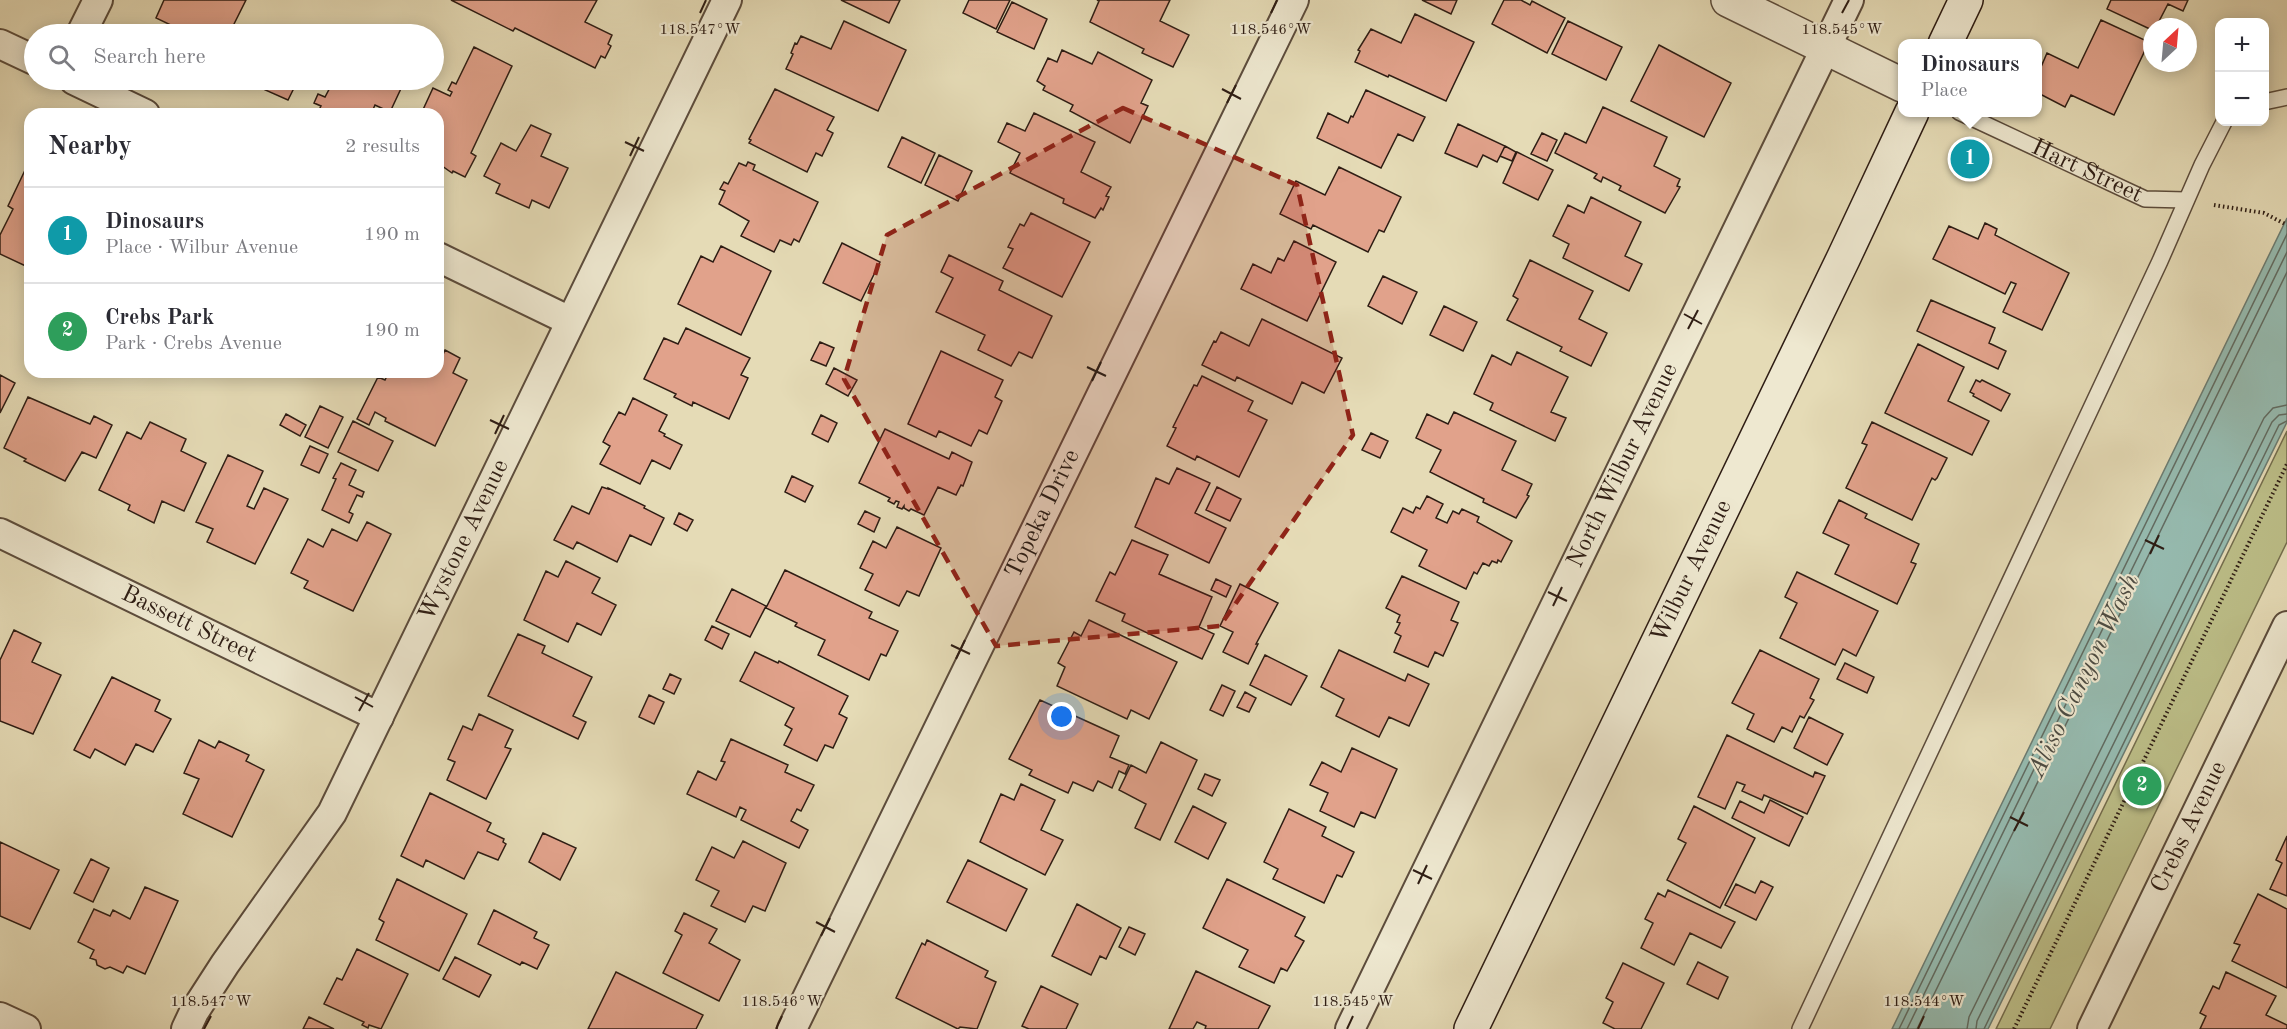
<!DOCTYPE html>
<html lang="en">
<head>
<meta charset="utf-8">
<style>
  body { margin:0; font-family:"Old Standard TT",serif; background:#f7f7f7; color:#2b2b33 }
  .controls { position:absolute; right:18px; top:18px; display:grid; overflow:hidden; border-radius:12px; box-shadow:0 3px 15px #0003 }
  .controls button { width:54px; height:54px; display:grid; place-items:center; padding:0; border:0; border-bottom:2px solid #e1e1e2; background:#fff; color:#2b2b33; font:30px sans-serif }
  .compass { position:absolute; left:2143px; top:18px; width:54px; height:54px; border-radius:50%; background:#fff; box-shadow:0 3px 15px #0003; rotate:26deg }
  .you { position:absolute; left:1062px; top:717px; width:21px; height:21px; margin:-15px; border:4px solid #fff; border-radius:50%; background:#1a73e8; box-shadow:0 0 0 9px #1a73e833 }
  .badge { display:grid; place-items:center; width:39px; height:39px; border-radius:50%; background:#db2777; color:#fff; font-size:20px; font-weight:700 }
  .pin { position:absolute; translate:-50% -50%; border:3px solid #fff; box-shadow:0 2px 6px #0006 }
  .popup { position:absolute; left:1898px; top:39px; width:144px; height:78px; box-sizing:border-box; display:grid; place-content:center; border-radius:12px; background:#fff; filter:drop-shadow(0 2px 4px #0005); font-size:20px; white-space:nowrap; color:#7c7c81 }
  .popup b { font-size:22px; color:#2b2b33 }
  .popup::after { content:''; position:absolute; left:50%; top:100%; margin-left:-12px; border:12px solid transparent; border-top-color:#fff }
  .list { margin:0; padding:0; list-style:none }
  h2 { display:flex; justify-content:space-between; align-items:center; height:78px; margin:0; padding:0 24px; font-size:26px }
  h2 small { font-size:20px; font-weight:400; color:#7c7c81 }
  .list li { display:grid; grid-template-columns:39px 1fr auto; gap:18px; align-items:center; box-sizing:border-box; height:96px; padding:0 24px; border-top:2px solid #e1e1e2 }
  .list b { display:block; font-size:22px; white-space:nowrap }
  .list p { margin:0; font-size:20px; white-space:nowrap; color:#7c7c81 }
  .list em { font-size:20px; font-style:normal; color:#7c7c81 }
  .icon { flex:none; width:33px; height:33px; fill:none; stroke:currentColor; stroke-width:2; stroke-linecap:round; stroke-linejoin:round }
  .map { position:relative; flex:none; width:2287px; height:1029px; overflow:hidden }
  .search { position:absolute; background:#fff; box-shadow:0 3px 15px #0003; left:24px; top:24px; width:420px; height:66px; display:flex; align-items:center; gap:15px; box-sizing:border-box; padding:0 21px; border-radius:33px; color:#7c7c81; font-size:22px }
  .panel { position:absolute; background:#fff; box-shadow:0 3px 15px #0003; left:24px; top:108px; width:420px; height:270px; border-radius:18px }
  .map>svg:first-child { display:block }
  .green { fill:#bcbe88; stroke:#756e4e; stroke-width:1.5 }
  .water { fill:#96bbb0; stroke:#6c7c72; stroke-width:1.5 }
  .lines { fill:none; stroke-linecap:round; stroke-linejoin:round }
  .shore { stroke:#626c62; stroke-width:1.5 }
  .building { fill:#e1a28b; stroke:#2e1d14; stroke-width:1.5 }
  .service-casing { stroke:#5c4c3c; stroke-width:18 }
  .minor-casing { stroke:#5c4c3c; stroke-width:32 }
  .tertiary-casing { stroke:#5c4c3c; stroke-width:36 }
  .secondary-casing { stroke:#2e1d14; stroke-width:36 }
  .path { stroke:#2e1d14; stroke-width:4; stroke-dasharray:1.5 3; stroke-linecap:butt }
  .service { stroke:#eee8d0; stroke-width:15 }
  .minor { stroke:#eee8d0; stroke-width:28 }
  .tertiary { stroke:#eee8d0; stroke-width:33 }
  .secondary { stroke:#eee8d0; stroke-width:33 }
  .marked { fill:#8f2418; fill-opacity:0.2; stroke:#8f2418; stroke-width:4.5; stroke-dasharray:12 8; stroke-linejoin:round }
  .ticks { fill:none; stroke:#2e1d14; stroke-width:2 }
  .labels { text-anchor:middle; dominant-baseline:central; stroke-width:4.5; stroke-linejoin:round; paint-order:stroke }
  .street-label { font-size:24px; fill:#2e1d14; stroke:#eee8d0 }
  .water-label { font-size:26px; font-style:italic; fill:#4d4c43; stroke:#eee8d0 }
  .ticks-label { font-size:15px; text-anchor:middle; fill:#2e1d14; stroke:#eee8d0; stroke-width:4.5; stroke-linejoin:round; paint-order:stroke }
</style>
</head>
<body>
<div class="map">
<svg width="2287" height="1029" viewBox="0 0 2287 1029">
  <rect width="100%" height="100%" fill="#e5dbb6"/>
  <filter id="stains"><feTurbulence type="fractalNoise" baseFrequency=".00333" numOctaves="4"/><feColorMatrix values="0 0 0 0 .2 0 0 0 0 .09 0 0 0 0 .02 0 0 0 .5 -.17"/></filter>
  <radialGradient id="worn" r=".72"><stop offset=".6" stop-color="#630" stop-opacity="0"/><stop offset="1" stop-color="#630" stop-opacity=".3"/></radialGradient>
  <path class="green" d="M2287 431V542L2050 1029H1996Z"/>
  <path class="water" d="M2287 218V422L1988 1029H1892Z"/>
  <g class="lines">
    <path class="shore" d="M1899 1029 2287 234
      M1907 1029 2287 252
      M1917 1029 2287 272
      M1967 1029 1969 1017 2264 418 2273 408 2287 405
      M1976 1029 1977 1021 2272 422 2279 415 2287 414
      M1984 1029 2279 425 2287 421"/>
  </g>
  <path class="building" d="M164 0H246L229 34 171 33 175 27 156 18Z
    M451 0H597L585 22 612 35 608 44 611 46 605 58 601 56 595 68 515 28 513 31Z
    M841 0H900L889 23Z
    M969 0H1010L996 29 963 13Z
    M1097 0H1170L1160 21 1189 35 1173 67 1142 53 1144 49 1090 22 1099 1Z
    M1422 0H1457L1451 14Z
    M1504 0H1521L1530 5 1532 1 1565 18 1547 53 1492 24Z
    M2111 0H2188L2183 11 2168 4 2156 27H2152V30L2107 9Z
    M1012 2 1047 19 1034 49 997 32Z
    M1415 14 1474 42 1446 101 1389 75 1388 77 1355 62 1360 51 1358 50 1371 29 1401 43Z
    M2101 20 2149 42 2114 115 2071 95 2065 107 2038 93V74L2047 53 2078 68Z
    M844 21 906 50 878 111 786 69 793 54 791 53 795 43 797 44 801 36 831 49Z
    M1568 21 1622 47 1606 80 1552 54Z
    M275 25 290 33 292 28 300 32 299 34H270Z
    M1659 45 1731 83 1704 137 1631 101Z
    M474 47 512 66 471 153 476 156 465 177 453 171 452 173 438 163V144L441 145 442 143 438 141V114H421L433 88 450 96 452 92 448 90 452 82 456 84Z
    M1062 50 1092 64 1098 52 1152 80 1141 103 1148 106 1130 143 1070 111 1073 105 1043 90 1045 86 1037 81 1048 58 1057 62Z
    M257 80H298L288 100 263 89 266 84Z
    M334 80H405L390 112 375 105 371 114H317L321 106 314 103 318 94 325 97Z
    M775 89 834 117 827 130 833 133 822 156 816 153 807 172 749 143 751 140 749 139Z
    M1366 90 1425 117 1413 141 1398 134 1381 168 1317 138 1328 113 1348 123 1351 116 1353 117Z
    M1603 107 1667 137 1654 166 1680 179 1677 186 1680 187 1665 213 1619 190 1621 186 1603 177 1601 182 1594 178 1597 174 1555 153 1565 133 1586 143Z
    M1034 113 1095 142 1081 172 1111 187 1106 196 1109 197 1103 210 1101 208 1095 218 1063 203 1064 199 1010 173 1020 153 998 142 1007 123 1025 131Z
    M1458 124 1505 146 1497 162 1483 155 1477 167 1445 153Z
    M531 125 551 134 541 156 568 168 549 208 532 200 529 208 496 193 500 184 484 176 501 143 516 151Z
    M1542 133 1557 140 1547 161 1531 154Z
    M902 137 935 153 921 183 888 167Z
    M1505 146 1516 152 1512 161 1500 156Z
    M1517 152 1553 170 1538 200 1503 183Z
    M939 155 972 171 958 201 925 185Z
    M748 162 755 165 753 170 818 202 799 242 794 239 791 245 780 240 774 252 741 236 749 221 719 204 725 191 720 189 724 182 728 184 739 163 746 166Z
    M27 166 30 168V268L0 254V235L13 209 8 206Z
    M1339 167 1401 197 1384 232 1379 230 1368 252 1313 225 1311 229 1280 214 1296 181 1325 195Z
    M1591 197 1641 222 1625 256 1642 264 1629 291 1563 258 1569 244 1553 236 1568 205 1584 213Z
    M1031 213 1090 242 1062 297 1003 268 1013 249 1008 247 1020 224 1024 226Z
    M1985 223 1997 229 1995 235 2069 273 2042 330 2003 312 2016 284 2011 282 2005 294 1933 259 1949 226 1978 239Z
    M1294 241 1336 262 1307 321 1241 289 1253 264 1271 273 1278 258 1284 261Z
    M842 243 880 262 861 301 823 283Z
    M721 246 771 271 741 335 678 304 701 256 713 262Z
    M949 255 1003 281 999 290 1052 316 1032 358 1019 352 1011 366 978 350 985 335 936 312 953 278 941 272Z
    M1530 260 1593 291 1579 319 1607 333 1591 366 1560 351 1562 347 1507 320 1518 299 1513 296Z
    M1383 276 1417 292 1402 324 1368 306Z
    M1931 300 1995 328 1989 343 2006 351 1998 369 1917 331Z
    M1444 306 1477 322 1463 351 1430 335Z
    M1262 319 1342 358 1324 393 1302 382 1292 404 1237 377 1235 381 1202 365 1214 341 1216 342 1221 332 1249 346Z
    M686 328 750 358 741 375 748 378 729 419 693 402 692 406 674 397 676 394 644 379 664 338 678 344Z
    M820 342 834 348 826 366 811 360Z
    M1918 344 1964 367 1948 401 1989 421 1972 455 1885 413Z
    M445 350 460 358 453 373 467 380 435 446 385 421 386 418 375 412 369 425 357 419 378 377 385 380 389 372H438V358L441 359Z
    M941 351 1003 380 995 397 1002 401 987 434 979 430 971 446 939 431 936 437 908 424Z
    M1517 352 1568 377 1551 412 1566 418 1555 441 1490 410 1493 403 1474 394 1492 355 1511 365Z
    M834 368 857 380 848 396 826 384Z
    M0 375 15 383 0 413Z
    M1202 376 1253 401 1248 411 1267 420 1239 477 1197 456 1195 460 1167 446 1176 428 1173 427 1194 385 1197 386Z
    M1976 380 1980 382 1982 380 2010 394 2001 411 1973 396 1974 394 1970 392Z
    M28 397 90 424 94 416 112 425 96 458 82 452 65 481 24 461 26 459 4 448Z
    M633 398 667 415 659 431 665 434 664 436 682 445 670 469 652 460 640 484 600 464 610 446 603 442 607 434 619 412 625 415Z
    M320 406 343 417 328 448 305 437Z
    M1454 412 1516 441 1502 470 1532 484 1527 495 1529 496 1516 518 1483 502 1484 499 1430 472 1441 450 1416 438 1427 414 1448 424Z
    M286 414 306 425 300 436 280 425Z
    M821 415 837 423 828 442 812 434Z
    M353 421 393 441 378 471 338 452Z
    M150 422 186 439 181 451 206 463 184 511 162 501 154 523 128 510 130 505 99 490 127 432 141 439Z
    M1872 422 1947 458 1937 478 1935 480 1932 478 1912 520 1846 488 1867 445 1862 443Z
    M885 429 949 459 952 452 972 462 963 486 961 485 956 495 938 487 924 515 911 509 909 511 904 508V506L902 509 897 507 899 502 896 501 894 504 888 501 890 498 859 483Z
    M1371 433 1388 441 1380 458 1362 450Z
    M310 446 328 454 319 473 301 465Z
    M228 455 263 471 247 506 254 509 264 488 288 499 255 564 207 542 213 529 196 522Z
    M341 463 356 470 349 485 364 492 362 497 357 495 349 512 353 514 349 523 322 510 336 479 333 478Z
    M1177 468 1210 483 1195 513 1226 528 1209 563 1135 527 1156 478 1169 484Z
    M792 476 813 486 805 502 785 492Z
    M602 487 608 489V488L645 506 644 508 664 518 651 545 630 535 617 562 577 542 573 549 554 540 572 506 589 514Z
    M1217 487 1241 499 1230 521 1206 510Z
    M1427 496 1443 504 1436 518 1447 523 1453 511 1459 514 1462 509 1479 517 1477 522 1512 541 1501 562 1498 560 1497 563 1492 561 1489 566 1483 563 1477 574 1474 572 1466 589 1419 566 1427 550 1391 532 1403 508 1413 513 1416 507 1420 509Z
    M1839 500 1867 514 1865 518 1919 544 1911 562 1916 564 1897 604 1835 574 1849 545 1823 533Z
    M865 511 880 518 874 532 858 524Z
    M679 513 693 520 687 531 674 524Z
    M367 522 391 534 353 611 304 588 308 581 291 573 308 539 323 547 332 529 357 541Z
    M897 527 941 548 919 596 907 591 899 606 865 590 873 574 860 568 873 541 886 548Z
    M1132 540 1168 555 1159 574 1212 597 1199 627 1214 634 1202 659 1122 621 1125 614 1096 601 1110 572 1115 575Z
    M566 561 600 578 592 593 616 605 601 635 577 623 568 642 524 620 546 571 558 577Z
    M785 570 872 612 869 618 898 631 886 656 881 654 869 680 818 655 825 640 795 626 797 623 766 608Z
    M1797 572 1878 611 1856 656 1843 649 1835 665 1780 638 1797 603 1785 597Z
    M1402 576 1459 602 1451 620 1458 623 1443 656 1435 652 1428 667 1394 652 1401 636 1395 633 1400 623 1397 622 1400 615 1386 608Z
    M1216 579 1231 586 1226 597 1211 590Z
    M1240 584 1278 603 1256 644H1258L1248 664 1223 652 1233 632 1220 626Z
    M732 589 766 606 750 637 716 621Z
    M1089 620 1177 662 1149 719 1131 710 1127 719 1057 686 1065 667 1058 663 1074 632 1081 636Z
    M712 626 729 634 722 649 705 640Z
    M14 630 41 643 32 662 61 675 33 734 0 721V660Z
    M518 634 545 646 542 653 592 677 573 716 586 722 578 739 488 696Z
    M1339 650 1405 681 1408 674 1429 684 1409 726 1389 717 1379 737 1336 716 1344 699 1321 687Z
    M1760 650 1819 679 1810 698 1814 700 1804 718 1800 716 1792 732 1782 727 1774 742 1747 729 1754 714 1732 703Z
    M755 652 778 663 779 661 848 696 839 714 847 718 833 748 825 745 817 761 784 745 792 729 785 725 794 708 740 681Z
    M1265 655 1307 676 1291 705 1250 685Z
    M1845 663 1874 677 1867 693 1837 679Z
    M670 674 681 679 674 694 663 689Z
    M112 677 160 700 155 711 171 719 153 752 136 744 125 765 95 749 90 758 74 750Z
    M1222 685 1235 691 1223 716 1210 710Z
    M1245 692 1256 698 1249 712 1237 707Z
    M649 695 664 702 654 724 639 717Z
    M1040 700 1119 736 1110 757 1129 765 1125 774 1119 771 1112 788 1098 781 1093 791 1073 782 1068 793 1029 775 1032 770 1009 759Z
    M479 714 513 730 505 747 511 749 486 799 447 780 455 762 448 759 463 726 472 730Z
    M1809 717 1843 734 1827 765 1794 748Z
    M1727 735 1813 777 1815 772 1825 776 1807 814 1764 795 1762 800 1742 791 1745 785 1737 782 1725 809 1698 797Z
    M731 739 788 765 785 772 814 785 801 811 797 809 791 821 808 830 799 848 741 820 746 810 740 807 736 817 687 794 698 771 716 780 725 762 721 761Z
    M199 740 215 748 219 741 249 755 246 761 264 770 232 837 183 814 199 779 184 773Z
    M1161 742 1197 760 1160 840 1135 828 1146 804 1119 790 1131 765 1146 773Z
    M1352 748 1397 769 1375 818 1361 812 1354 827 1320 811 1328 793 1310 785 1322 762 1341 772Z
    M1205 774 1220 780 1212 796 1198 789Z
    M1021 784 1055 800 1041 830 1063 840 1045 875 980 842 1001 794 1014 800Z
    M430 793 491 823 487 831 504 839 503 842 506 844 498 860 478 852 464 879 426 860 423 867 401 856Z
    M1770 800 1803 817 1789 846 1732 818 1740 801 1764 813Z
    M1193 806 1226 823 1208 859 1175 842Z
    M1694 806 1755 838 1720 908 1667 880 1686 843 1678 839Z
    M1289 809 1326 827 1322 836 1354 852 1342 877 1337 875 1324 903 1273 879 1278 869 1264 862Z
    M543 833 576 848 560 880 529 862Z
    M2287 836V896L2270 889 2282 863 2276 860Z
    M743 841 786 863 765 911 753 906 745 922 711 906 719 891 696 880 712 847 734 858Z
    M0 842 59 870 30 929 0 916Z
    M91 859 109 868 93 902 74 893Z
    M968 860 1027 889 1006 931 947 902Z
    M397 879 467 914 439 971 376 940 384 922 379 919Z
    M1227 879 1305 917 1295 936 1304 941 1287 971 1281 968 1274 983 1239 967 1248 950 1203 928Z
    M1761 881 1773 887 1756 920 1725 905 1736 884 1755 893Z
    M145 887 178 901 145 974 127 966 123 973 110 967 105 969 97 965 96 960 90 958 94 950 78 942 94 909 110 916 113 910 130 919Z
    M1668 890 1735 922 1721 948 1690 933 1674 965 1641 948 1653 923 1645 919 1658 893 1665 897Z
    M2258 894 2287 909V988L2232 961 2240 945 2234 943Z
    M1077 904 1121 928 1106 959 1100 956 1091 975 1052 956Z
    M494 910 537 932 534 938 549 945 537 969 522 962 520 965 478 944Z
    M684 913 717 929 709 943 740 960 719 1001 663 973 682 935 675 931Z
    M1129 927 1145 934 1135 955 1119 947Z
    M927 940 988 971 985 977 996 982 977 1029 960 1027 958 1029 896 998 922 943 925 945Z
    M357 949 408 974 381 1029 369 1025 368 1028 362 1025 364 1022 324 1004 337 978 342 980Z
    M455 957 491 975 479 997 443 979Z
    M1698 962 1728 977 1718 999 1687 984Z
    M1623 963 1664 983 1641 1029H1615L1603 1023 1613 1002 1606 998Z
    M1196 971 1270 1006 1258 1029H1205L1206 1026 1197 1022 1193 1029H1169Z
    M616 972 703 1015 696 1029H588Z
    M2226 972 2276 996 2266 1015 2287 1025V1029H2200L2206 1016 2200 1013 2213 986 2219 989Z
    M1041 986 1078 1004 1066 1029H1029L1022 1026Z
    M309 1017 334 1029H303Z"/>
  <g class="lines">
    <defs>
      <g id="service">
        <path d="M2264 102 2287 97"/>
        <path id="s1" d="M1959 112 2145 199 2186 200"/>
        <path d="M1800 1029 2160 261 2202 165 2224 122"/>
      </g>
      <g id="minor">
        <path d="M81 34 98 0"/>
        <path d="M0 44 34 60"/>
        <path d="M74 80 145 114"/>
        <path d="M438 257 570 321"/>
        <path id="s2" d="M0 533 379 717"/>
        <path d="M0 1017 26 1029"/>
        <path id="s3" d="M186 1029 194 1012 225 964 332 813 727 0"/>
        <path id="s4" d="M792 1029 1294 0"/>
        <path id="s5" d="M1350 1029 1849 0"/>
        <path id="s6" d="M2092 1029 2287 626"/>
      </g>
      <path id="tertiary" d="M1728 0 1902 85"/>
      <g id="secondary">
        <path d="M1945 44 1966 0"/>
        <path id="s7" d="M1471 1029 1844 257 1912 112"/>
      </g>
    </defs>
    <use href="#service" class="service-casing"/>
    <use href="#minor" class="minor-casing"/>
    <use href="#tertiary" class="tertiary-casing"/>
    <use href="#secondary" class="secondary-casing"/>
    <path class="path" d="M2214 205 2264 213 2287 225
      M2014 1029 2287 464"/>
    <use href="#service" class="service"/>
    <use href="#minor" class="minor"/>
    <use href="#tertiary" class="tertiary"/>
    <use href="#secondary" class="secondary"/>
  </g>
  <path class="marked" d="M1123 108 1297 185 1353 435 1220 626 996 646 844 379 887 235Z"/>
  <path class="ticks" d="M700 13 706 0M1271 13 1277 0M1842 13 1849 0M1222 89 1241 99M1227 103 1236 85M625 142 644 151M630 156 639 137M1684 314 1702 324M1688 329 1698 310M1087 367 1106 376M1092 381 1101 362M490 420 509 429M495 434 504 415M2145 540 2164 549M2150 554 2159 535M1548 592 1567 601M1553 606 1562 587M951 645 970 654M956 659 965 640M355 697 373 707M359 711 369 693M2010 817 2028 826M2014 831 2024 812M1413 870 1432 879M1418 884 1427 865M816 922 835 932M821 936 830 918M204 1029 211 1016M776 1029 782 1016M1347 1029 1353 1016M1918 1029 1924 1016"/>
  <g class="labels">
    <g class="street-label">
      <text stroke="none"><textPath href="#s1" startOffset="141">Hart Street</textPath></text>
      <text stroke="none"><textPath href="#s5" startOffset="626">North Wilbur Avenue</textPath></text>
      <text stroke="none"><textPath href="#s4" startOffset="573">Topeka Drive</textPath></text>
      <text stroke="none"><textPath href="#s3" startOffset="564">Wystone Avenue</textPath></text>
      <text stroke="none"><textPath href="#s7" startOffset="508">Wilbur Avenue</textPath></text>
      <text stroke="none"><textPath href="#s2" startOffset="210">Bassett Street</textPath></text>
      <text stroke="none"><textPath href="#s6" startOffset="224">Crebs Avenue</textPath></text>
    </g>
    <g class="water-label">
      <text transform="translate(2084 676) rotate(-64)">Aliso Canyon Wash</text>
    </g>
  </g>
  <g class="ticks-label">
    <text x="700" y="34">118.547°W</text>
    <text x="1271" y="34">118.546°W</text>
    <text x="1842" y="34">118.545°W</text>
    <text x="211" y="1006">118.547°W</text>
    <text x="782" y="1006">118.546°W</text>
    <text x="1353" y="1006">118.545°W</text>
    <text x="1924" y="1006">118.544°W</text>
  </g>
  <rect width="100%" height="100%" filter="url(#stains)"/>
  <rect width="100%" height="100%" fill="url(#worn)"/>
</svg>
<div class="controls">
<button>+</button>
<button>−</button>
</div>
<svg class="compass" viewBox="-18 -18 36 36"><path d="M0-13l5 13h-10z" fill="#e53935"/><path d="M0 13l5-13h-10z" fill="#7c7c81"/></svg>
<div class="you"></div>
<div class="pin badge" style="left:1970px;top:159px;background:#0f9aa8">1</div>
<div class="popup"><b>Dinosaurs</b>Place</div>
<div class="pin badge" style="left:2142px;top:786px;background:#2e9e5b">2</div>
<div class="search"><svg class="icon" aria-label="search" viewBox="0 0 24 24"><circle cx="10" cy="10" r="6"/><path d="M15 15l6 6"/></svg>Search here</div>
<section class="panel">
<h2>Nearby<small>2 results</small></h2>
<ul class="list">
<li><span class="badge" style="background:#0f9aa8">1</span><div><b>Dinosaurs</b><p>Place · Wilbur Avenue</p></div><em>190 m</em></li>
<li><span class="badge" style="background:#2e9e5b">2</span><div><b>Crebs Park</b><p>Park · Crebs Avenue</p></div><em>190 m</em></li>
</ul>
</section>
</div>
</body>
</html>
